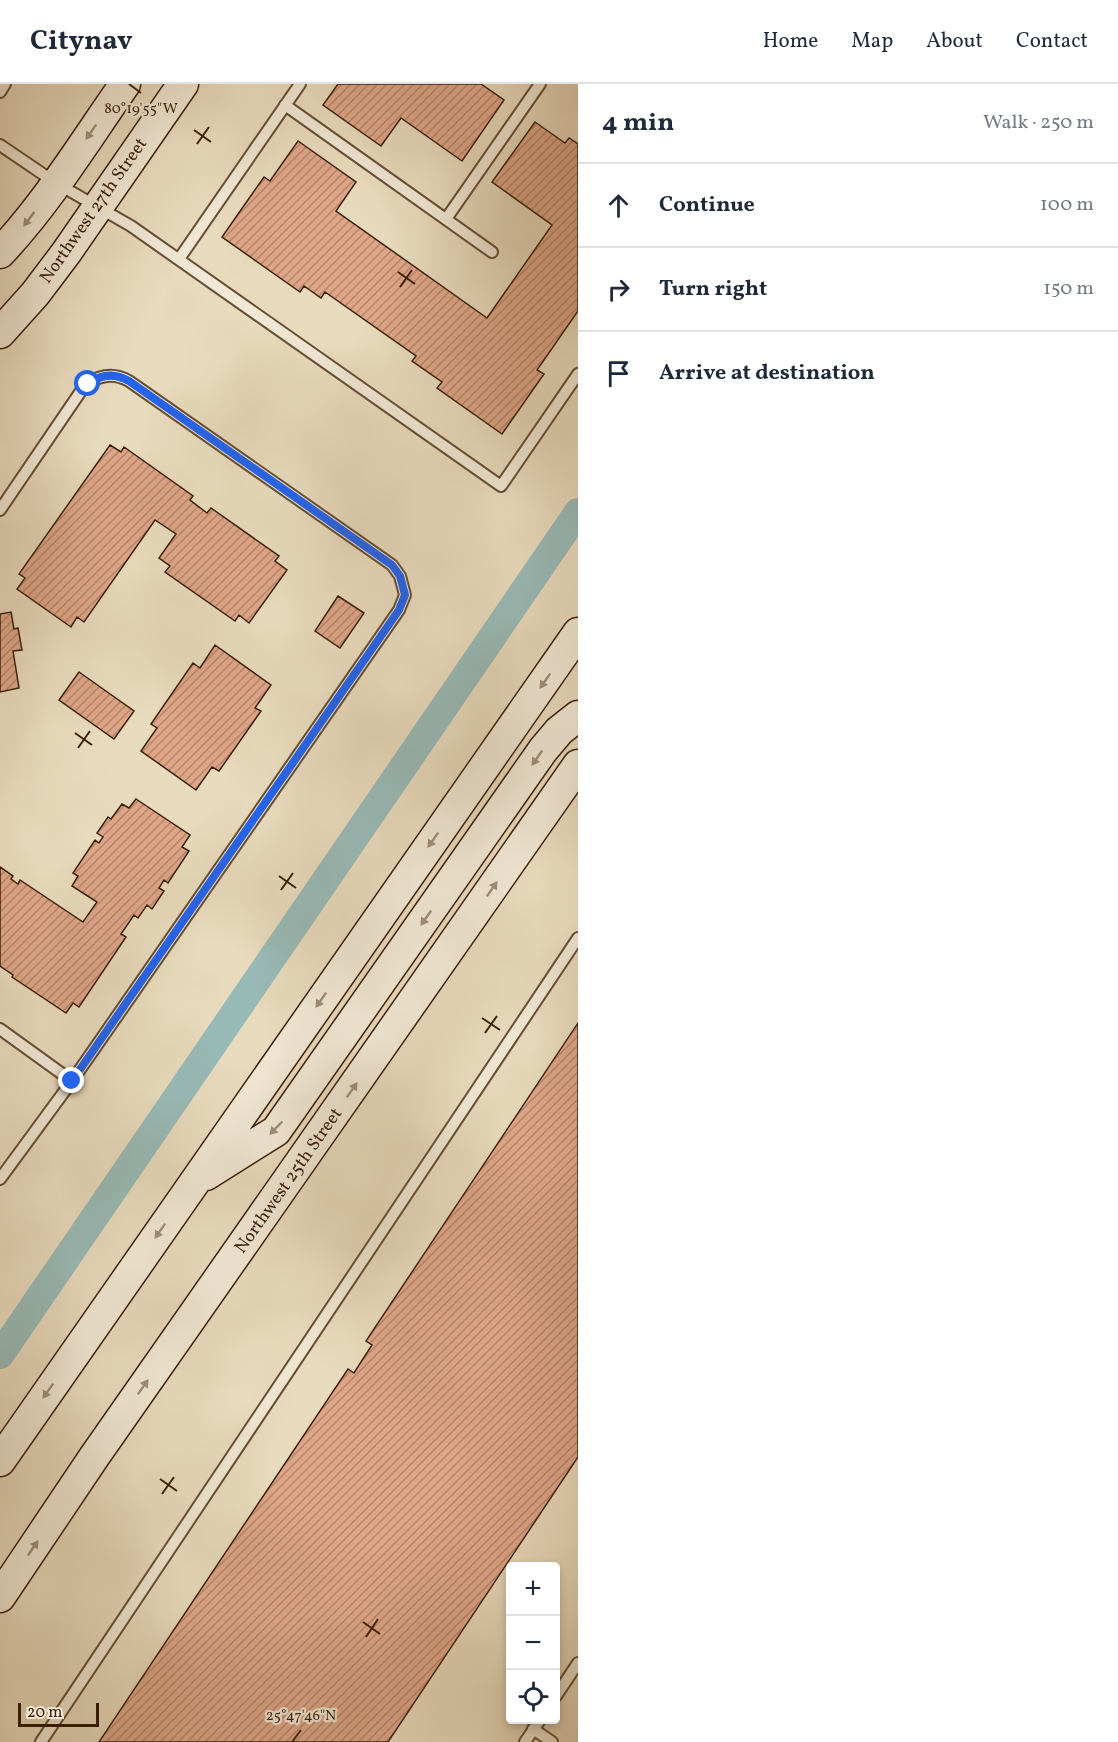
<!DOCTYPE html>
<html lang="en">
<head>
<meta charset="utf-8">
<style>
  body { margin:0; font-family:Vollkorn,serif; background:#f6f6f7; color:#1f2937 }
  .controls { position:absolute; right:18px; bottom:18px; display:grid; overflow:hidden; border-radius:6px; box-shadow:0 3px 9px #0003 }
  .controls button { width:54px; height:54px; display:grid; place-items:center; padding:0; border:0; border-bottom:2px solid #e0e1e3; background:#fff; color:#1f2937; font:30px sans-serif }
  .scale { position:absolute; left:18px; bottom:15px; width:81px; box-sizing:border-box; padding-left:6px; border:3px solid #3a1f06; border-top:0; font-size:16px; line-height:21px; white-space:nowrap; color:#3a1f06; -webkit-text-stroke:4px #f0e7d4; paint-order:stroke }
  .stop { position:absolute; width:18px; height:18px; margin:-14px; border:4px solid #2563eb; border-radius:50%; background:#fff }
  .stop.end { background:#2563eb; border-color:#fff; box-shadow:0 2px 6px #0008 }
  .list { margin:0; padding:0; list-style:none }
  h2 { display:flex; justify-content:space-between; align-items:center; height:78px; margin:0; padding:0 24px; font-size:26px }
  h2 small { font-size:20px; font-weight:400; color:#747a83 }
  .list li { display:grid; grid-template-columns:39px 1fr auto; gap:18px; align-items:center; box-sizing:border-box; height:84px; padding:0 24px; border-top:2px solid #e0e1e3 }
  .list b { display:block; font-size:22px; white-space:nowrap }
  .list em { font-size:20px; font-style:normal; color:#747a83 }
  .icon { flex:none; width:33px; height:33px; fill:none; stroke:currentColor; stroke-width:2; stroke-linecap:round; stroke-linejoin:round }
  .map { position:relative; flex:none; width:578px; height:1658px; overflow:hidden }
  header { display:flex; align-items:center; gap:36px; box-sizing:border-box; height:84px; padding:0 30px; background:#fff; border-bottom:2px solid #e0e1e3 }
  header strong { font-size:28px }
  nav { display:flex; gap:33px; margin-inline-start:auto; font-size:21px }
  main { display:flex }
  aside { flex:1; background:#fff }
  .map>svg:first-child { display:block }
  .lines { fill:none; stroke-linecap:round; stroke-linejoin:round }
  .canal { stroke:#98bab7; stroke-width:28 }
  .building { fill:url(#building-hatch); stroke:#3a1f06; stroke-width:1.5 }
  .lane-casing { stroke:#664e34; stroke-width:14 }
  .secondary-casing { stroke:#3a1f06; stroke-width:33 }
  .lane { stroke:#f0e7d4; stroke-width:10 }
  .secondary { stroke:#f0e7d4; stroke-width:30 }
  .oneway { fill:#9e8d77 }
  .route { stroke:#2563eb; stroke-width:8 }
  .ticks { fill:none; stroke:#3a1f06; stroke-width:2 }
  .labels { text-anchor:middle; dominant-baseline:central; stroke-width:4.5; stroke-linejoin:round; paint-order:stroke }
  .street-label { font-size:18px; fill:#3a1f06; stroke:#f0e7d4 }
  .ticks-label { font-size:15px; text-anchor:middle; fill:#3a1f06; stroke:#f0e7d4; stroke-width:4.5; stroke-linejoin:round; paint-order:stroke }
</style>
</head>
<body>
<header>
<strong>Citynav</strong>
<nav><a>Home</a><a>Map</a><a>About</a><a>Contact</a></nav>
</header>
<main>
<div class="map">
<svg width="578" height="1658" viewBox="0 0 578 1658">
  <defs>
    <pattern id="building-hatch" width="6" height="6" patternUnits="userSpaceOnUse" patternTransform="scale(1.5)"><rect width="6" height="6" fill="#dea587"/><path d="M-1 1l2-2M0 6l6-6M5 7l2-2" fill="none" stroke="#b5866c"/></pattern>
  </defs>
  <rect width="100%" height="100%" fill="#e8dabd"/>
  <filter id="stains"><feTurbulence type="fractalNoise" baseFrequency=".00333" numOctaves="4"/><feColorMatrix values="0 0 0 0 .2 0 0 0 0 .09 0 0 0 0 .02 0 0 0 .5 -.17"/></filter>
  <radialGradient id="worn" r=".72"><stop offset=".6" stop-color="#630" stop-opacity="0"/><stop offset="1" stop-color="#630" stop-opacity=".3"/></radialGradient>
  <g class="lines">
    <path class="canal" d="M0 1271 578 428"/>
  </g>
  <path class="building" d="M338 0H481L504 16 462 77 401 34 381 62 323 21Z
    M535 38 565 59 569 54 578 60V227L537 286 544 290 502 350 437 304 442 298 412 277 416 272 325 208 321 214 304 202 300 208 222 153 264 93 270 97 298 57 356 98 336 127 487 234 552 141 492 98Z
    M110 361 121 368 124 363 193 412 190 416 207 429 211 424 279 472 275 477 287 486 249 539 239 531 235 537 165 488 170 482 159 474 176 450 155 436 84 538 77 533 71 543 17 505 25 494 19 490Z
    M338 512 364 529 340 564 315 547Z
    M11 528 14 545 18 544 22 566 13 567 19 604 0 608V530Z
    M215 561 271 601 255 624 261 627 219 687 212 683 196 706 141 667 157 644 151 640 193 579 200 584Z
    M79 588 134 627 114 655 59 616Z
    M136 715 190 751 182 763 189 767 168 799 164 796 159 804 164 807 152 825 147 821 138 834 134 831 121 850 126 853 79 923 73 919 66 929 12 893 13 891 0 882V783L13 792 11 795 18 800 20 796 83 838 97 818 72 802 78 792 73 789 95 756 99 759 103 753 97 749 108 733 111 735 122 720 129 724Z
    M578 939V1373L388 1658H99L348 1285 354 1289 372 1261 366 1257Z"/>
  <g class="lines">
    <defs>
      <path id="lane" d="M0 8 5 0
        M285 21 492 168
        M0 61 56 99 131 142 501 402 578 290
        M446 135 540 0
        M179 175 300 0
        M0 426 83 304C96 291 113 288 129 297L392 481 400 492 405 511 399 526 72 997 0 945
        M0 1095 72 997
        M556 1612 578 1579
        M533 1645 552 1658
        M41 1658 578 854
        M525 1658 540 1636"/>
      <path id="secondary" d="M0 169C48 118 85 57 125 0
        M0 249 35 210 66 169 183 0
        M206 1091 276 1047 543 666 559 647 578 632
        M0 1377 578 549
        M0 1513 94 1373 578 681"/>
    </defs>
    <use href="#lane" class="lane-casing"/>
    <use href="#secondary" class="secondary-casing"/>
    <use href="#lane" class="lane"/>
    <use href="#secondary" class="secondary"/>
  </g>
  <defs><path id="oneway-solid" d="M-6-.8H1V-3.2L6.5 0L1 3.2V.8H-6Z" transform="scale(1.5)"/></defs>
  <g class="oneway">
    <use href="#oneway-solid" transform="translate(91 48) rotate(125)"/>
    <use href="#oneway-solid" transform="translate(29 135) rotate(127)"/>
    <use href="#oneway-solid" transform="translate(545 597) rotate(125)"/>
    <use href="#oneway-solid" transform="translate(537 674) rotate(125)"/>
    <use href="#oneway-solid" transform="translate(433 756) rotate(125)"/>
    <use href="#oneway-solid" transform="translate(492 805) rotate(-55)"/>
    <use href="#oneway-solid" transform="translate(426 834) rotate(125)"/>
    <use href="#oneway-solid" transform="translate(321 916) rotate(125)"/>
    <use href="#oneway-solid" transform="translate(352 1006) rotate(-55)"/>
    <use href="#oneway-solid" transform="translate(276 1044) rotate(134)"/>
    <use href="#oneway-solid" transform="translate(160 1147) rotate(125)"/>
    <use href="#oneway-solid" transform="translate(143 1303) rotate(-55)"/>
    <use href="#oneway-solid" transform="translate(48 1307) rotate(125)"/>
    <use href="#oneway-solid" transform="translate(33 1464) rotate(-56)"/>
  </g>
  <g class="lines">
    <path class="route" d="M72 997 399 526 405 511 400 492 392 481 129 297C115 289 101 290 88 300"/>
  </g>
  <path class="ticks" d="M129 0 141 9M194 46 211 58M197 60 209 43M398 188 415 200M400 203 412 186M75 649 92 661M78 664 90 647M279 792 296 804M281 806 293 789M482 934 500 946M485 949 497 932M160 1395 177 1407M162 1410 174 1393M363 1538 380 1550M366 1553 378 1535M292 1658 301 1646"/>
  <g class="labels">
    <g class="street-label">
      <text transform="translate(94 127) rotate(-55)">Northwest 27th Street</text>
      <text transform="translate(289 1097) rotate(-55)">Northwest 25th Street</text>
    </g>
  </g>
  <g class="ticks-label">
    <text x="141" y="29">80°19'55"W</text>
    <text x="301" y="1636">25°47'46"N</text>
  </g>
  <rect width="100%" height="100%" filter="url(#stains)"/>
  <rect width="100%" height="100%" fill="url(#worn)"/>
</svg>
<div class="controls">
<button>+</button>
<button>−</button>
<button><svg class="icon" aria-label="locate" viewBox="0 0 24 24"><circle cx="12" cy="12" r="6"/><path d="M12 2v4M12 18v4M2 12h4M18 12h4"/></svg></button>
</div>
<div class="scale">20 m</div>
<div class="stop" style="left:88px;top:300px"></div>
<div class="stop end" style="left:72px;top:997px"></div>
</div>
<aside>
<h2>4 min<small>Walk · 250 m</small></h2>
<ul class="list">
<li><svg class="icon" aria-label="ahead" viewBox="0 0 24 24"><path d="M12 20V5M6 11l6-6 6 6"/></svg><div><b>Continue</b></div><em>100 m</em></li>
<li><svg class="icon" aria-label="right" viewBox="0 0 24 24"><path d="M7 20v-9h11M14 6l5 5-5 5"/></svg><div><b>Turn right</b></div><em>150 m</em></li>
<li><svg class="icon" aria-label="arrive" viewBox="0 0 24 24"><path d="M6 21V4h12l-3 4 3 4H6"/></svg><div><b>Arrive at destination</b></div></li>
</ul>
</aside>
</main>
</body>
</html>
